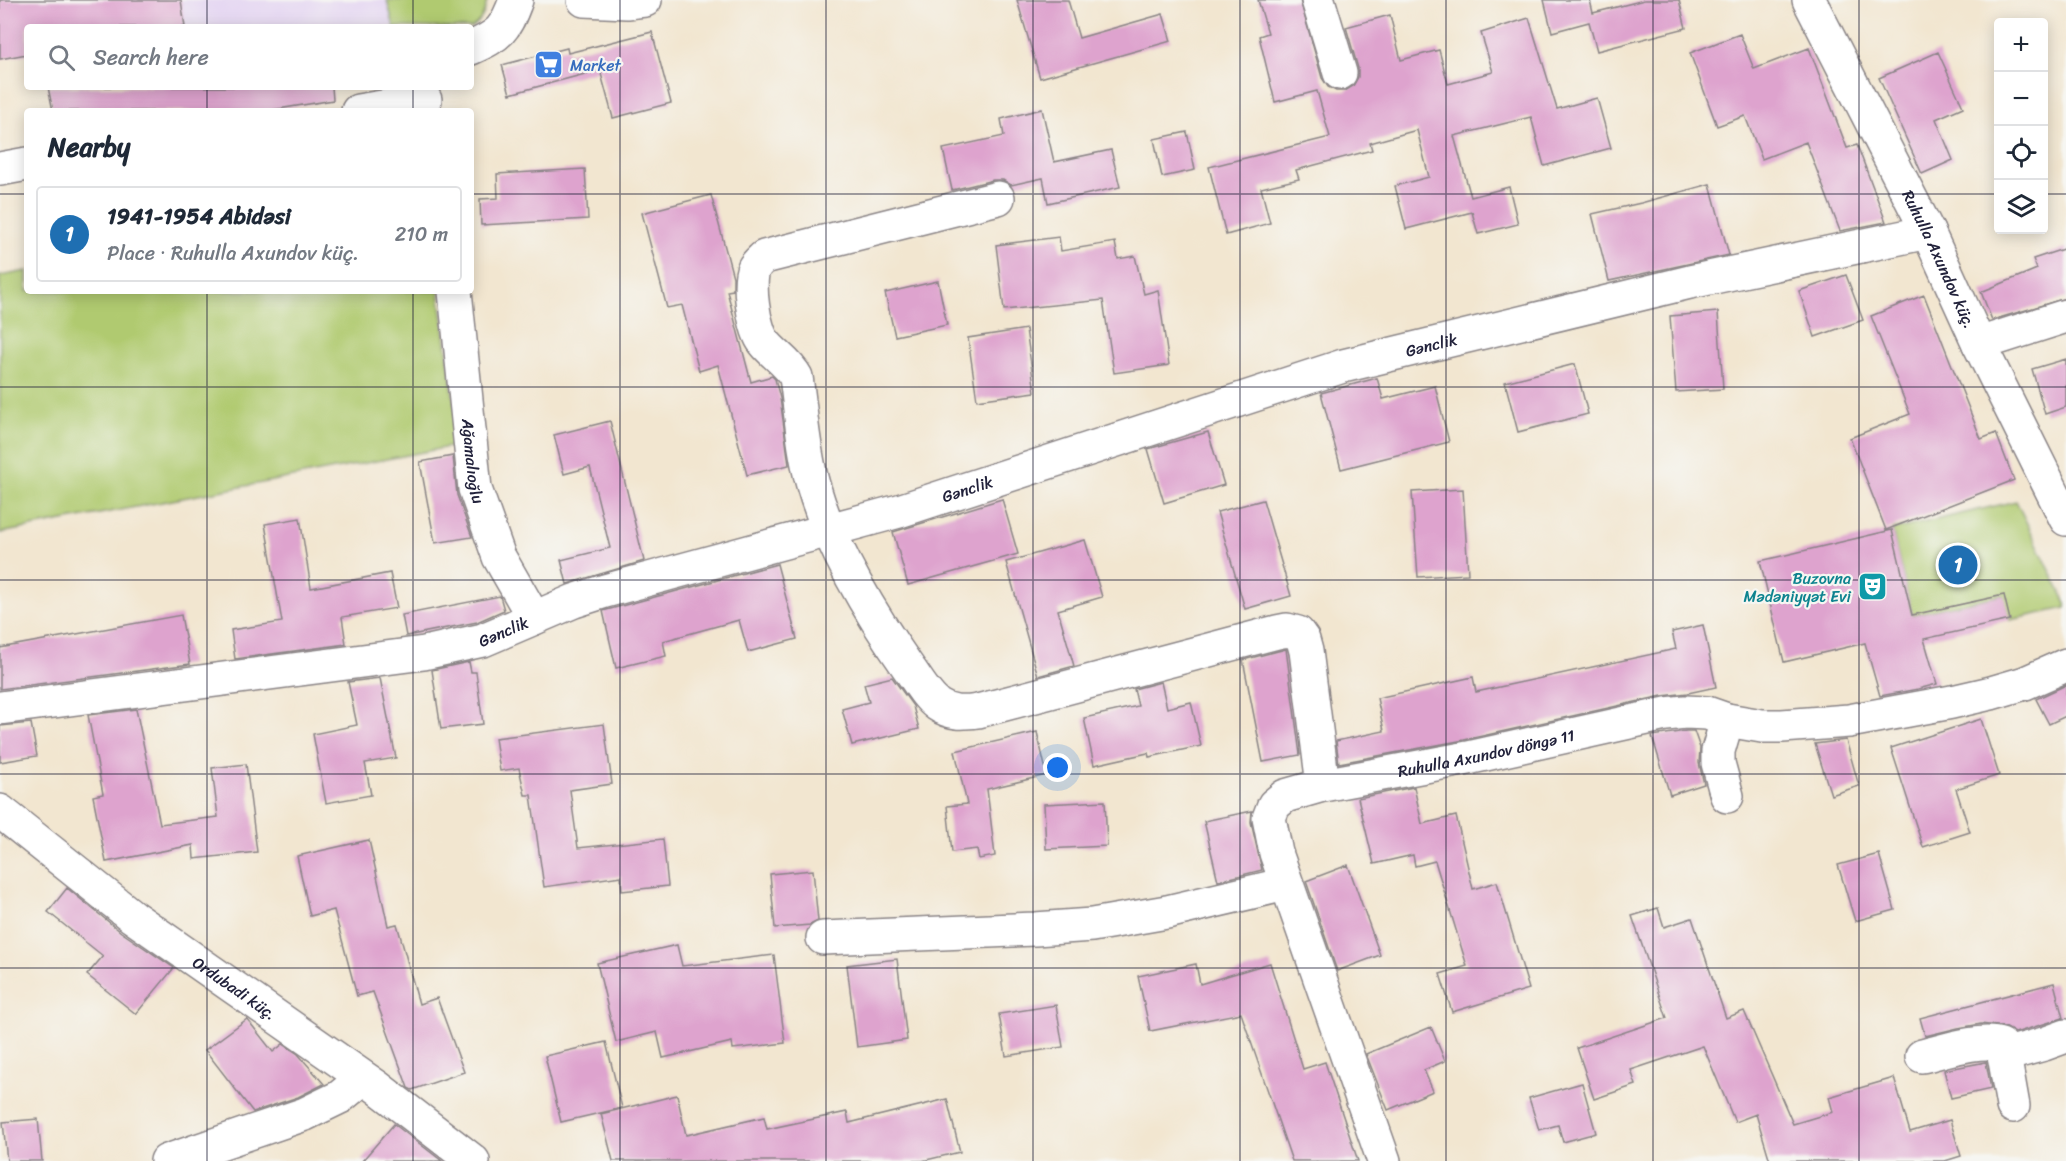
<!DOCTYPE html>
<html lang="en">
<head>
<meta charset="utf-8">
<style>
  body { margin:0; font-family:Sriracha,sans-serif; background:#f2f2f3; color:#1f2937 }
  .controls { position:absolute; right:18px; top:18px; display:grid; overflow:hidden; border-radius:6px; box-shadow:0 3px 15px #0003 }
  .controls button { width:54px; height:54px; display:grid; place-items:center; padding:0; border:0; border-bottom:2px solid #e0e1e3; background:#fff; color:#1f2937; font:30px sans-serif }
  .you { position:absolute; left:1058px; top:768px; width:21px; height:21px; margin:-15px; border:4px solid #fff; border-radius:50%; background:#1a73e8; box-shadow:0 0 0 9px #1a73e833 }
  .badge { display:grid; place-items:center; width:39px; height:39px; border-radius:50%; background:#1f6fb2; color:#fff; font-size:20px; font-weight:700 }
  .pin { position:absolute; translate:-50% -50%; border:3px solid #fff; box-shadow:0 2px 6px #0006 }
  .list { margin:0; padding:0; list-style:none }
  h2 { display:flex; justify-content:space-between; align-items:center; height:78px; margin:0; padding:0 24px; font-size:26px }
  h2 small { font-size:20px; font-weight:400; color:#747a83 }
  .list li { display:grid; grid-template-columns:39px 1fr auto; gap:18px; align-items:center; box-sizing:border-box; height:96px; margin:0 12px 12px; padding:0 12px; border:2px solid #e0e1e3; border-radius:6px }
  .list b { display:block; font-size:22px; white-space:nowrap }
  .list p { margin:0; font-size:20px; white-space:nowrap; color:#747a83 }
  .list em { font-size:20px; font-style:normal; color:#747a83 }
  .icon { flex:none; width:33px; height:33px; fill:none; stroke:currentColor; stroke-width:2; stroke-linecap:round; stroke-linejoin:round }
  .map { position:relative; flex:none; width:2066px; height:1161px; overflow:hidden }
  .search { position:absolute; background:#fff; box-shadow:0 3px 15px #0003; left:24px; top:24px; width:450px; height:66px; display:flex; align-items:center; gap:15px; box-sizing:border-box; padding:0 21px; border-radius:6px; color:#747a83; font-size:22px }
  .panel { position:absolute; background:#fff; box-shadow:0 3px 15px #0003; left:24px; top:108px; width:450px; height:186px; border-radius:6px }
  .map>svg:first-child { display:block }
  .built { fill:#e3d3f2 }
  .green { fill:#b0ca70; stroke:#697656; stroke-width:1.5 }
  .building { fill:#dea3ce }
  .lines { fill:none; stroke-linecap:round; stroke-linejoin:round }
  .minor-casing { stroke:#8a8486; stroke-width:36 }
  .minor { stroke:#fff; stroke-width:33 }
  .grid { fill:none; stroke:#22223b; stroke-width:1.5; stroke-opacity:0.55 }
  .labels { text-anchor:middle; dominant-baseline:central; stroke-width:4.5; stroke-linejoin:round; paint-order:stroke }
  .shop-label { font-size:16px; fill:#366cbe; stroke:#f6f6f2; text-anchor:start }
  .street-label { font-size:16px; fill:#22223b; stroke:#f6f6f2 }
  .culture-label { font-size:16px; fill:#0d838f; stroke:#f6f6f2; text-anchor:end }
</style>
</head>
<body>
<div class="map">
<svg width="2066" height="1161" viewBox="0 0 2066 1161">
  <rect width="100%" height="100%" fill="#f6f6f2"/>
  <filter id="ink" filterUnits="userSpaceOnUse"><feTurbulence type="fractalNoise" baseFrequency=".0167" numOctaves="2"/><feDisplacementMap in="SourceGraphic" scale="12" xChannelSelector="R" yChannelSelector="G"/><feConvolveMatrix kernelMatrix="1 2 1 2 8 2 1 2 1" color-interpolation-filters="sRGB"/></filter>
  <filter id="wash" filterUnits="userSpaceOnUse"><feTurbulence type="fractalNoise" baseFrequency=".008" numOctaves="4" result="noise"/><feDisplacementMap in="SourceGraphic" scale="24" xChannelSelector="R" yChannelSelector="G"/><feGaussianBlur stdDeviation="1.35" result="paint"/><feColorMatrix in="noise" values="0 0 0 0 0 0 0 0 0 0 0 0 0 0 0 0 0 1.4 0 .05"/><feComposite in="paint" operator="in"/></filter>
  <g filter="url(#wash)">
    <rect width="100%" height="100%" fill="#f2e6d0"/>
    <path class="built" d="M98 0H387L394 27H103Z"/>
    <path class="green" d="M387 0H487C485 12 482 21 471 28L394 27Z
      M27 271V291H439L460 445 0 533V276Z
      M2016 501 2066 603V608L2010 620 2003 595 1912 615 1892 530Z"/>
    <g id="blocks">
      <path class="building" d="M0 0H181L185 27H27V54L0 59Z
        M1017 0H1068L1079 38 1163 14 1171 41 1040 78Z
        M1258 0H1300L1322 78 1328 87 1336 91H1345L1353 86 1358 77V68L1346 27 1390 15 1401 60 1439 50 1448 84 1493 72 1481 33 1529 18 1557 109 1597 98 1611 148 1544 166 1531 117 1454 136 1471 197 1509 187 1518 224 1478 234 1472 212 1406 229 1395 186 1429 177 1417 130 1370 143 1372 150 1296 170 1299 179 1261 188 1270 223 1226 235 1209 167 1330 137 1317 91 1275 102 1259 36 1268 33Z
        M1544 0H1590L1593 13 1644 0H1679L1686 28 1597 51 1589 22 1552 32Z
        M652 32 671 103 613 118 600 70 510 94 502 65 567 48 568 53Z
        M1740 34 1754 69 1809 48 1847 148 1857 145 1886 222 1840 231 1806 142 1762 159 1745 116 1717 126 1690 53Z
        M1938 52 1963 107 1936 119 1953 160 1922 174 1879 78Z
        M48 87H332L333 100 266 111H53Z
        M1042 109 1054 162 1111 150 1120 187 1048 203 1043 178 1011 185 1003 180H993L952 190 943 149 1004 136 1001 119Z
        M1187 132 1195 170 1162 177 1154 139Z
        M585 169 588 219 481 225 480 199 498 198 497 174Z
        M1710 184 1729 255 1609 281 1592 214 1641 203Z
        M711 195 733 277V290L727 291 751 382 772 376 775 379 780 398 789 465 747 475 718 365 699 371 682 305 667 308 642 213Z
        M1059 237 1061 251 1115 242 1118 259 1135 256 1144 294 1158 290 1169 365 1114 373 1103 300 1004 310 996 245Z
        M2066 248V298L1992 320 1981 292 2037 269 2033 259Z
        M1846 275 1863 320 1815 337 1799 291Z
        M938 281 947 325 895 336 885 293Z
        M1924 295 1981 439 1996 433 2014 480 1886 530 1850 438 1910 414 1871 316Z
        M1718 312 1723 389 1676 392 1670 316Z
        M1026 329 1035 392 977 400 968 338Z
        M2066 359V407L2045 414 2032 369Z
        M1575 364 1588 414 1518 432 1505 382Z
        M1377 378 1383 399 1435 386 1449 442 1341 469 1321 393Z
        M610 421 644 561 567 584 561 560 610 548 590 467 564 474 554 435Z
        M1208 432 1224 485 1164 503 1148 449Z
        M453 456 457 495 472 537 435 543 420 462Z
        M1463 489 1468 574 1418 577 1412 492Z
        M1002 499 1018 554 908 585 893 532Z
        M1263 500 1291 596 1245 609 1217 512Z
        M300 518 311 588 390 573 397 608 342 617 346 644 235 659 231 630 282 622 265 524Z
        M1892 530 1912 615 2004 595 2010 620 1924 639 1937 684 1918 689 1880 696 1865 643 1784 662 1760 561Z
        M1085 540 1102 597 1058 610 1074 666 1038 676 1006 562Z
        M777 564 797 639 748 652 739 620 663 641 666 656 616 668 603 611Z
        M500 596 504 610 477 622 406 636 402 615Z
        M181 615 190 664 0 689V648Z
        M1703 625 1716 687 1688 693 1662 696 1464 740 1339 763 1336 741 1384 731 1377 698 1473 677 1476 692 1676 649 1672 632Z
        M1286 649 1300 755 1263 762 1243 660Z
        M469 662 471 672H476L483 724 441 729 432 670Z
        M892 677 913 706 919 729 852 745 842 709 869 702 864 684Z
        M380 678 396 758 365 763 371 795 326 803 313 734 357 725 348 682Z
        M1161 682 1167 708 1191 702 1201 746 1149 757 1148 753 1094 765 1084 718 1138 706 1134 689Z
        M2066 685V716L2049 724 2036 699Z
        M136 709 160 824 218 817 212 768 246 764 257 852 194 859 193 845 106 862 93 796 103 794 88 715Z
        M1981 719 1999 775 1956 789 1970 832 1923 847 1891 748Z
        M31 723 37 756 0 762V726Z
        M604 724 612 784 570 790 578 848 663 839 668 886 622 891 621 876 544 887 531 795H525L519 768 500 771 495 738Z
        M1686 731H1694L1700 748 1699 763 1704 784 1670 795 1652 736Z
        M1037 732 1047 775 987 789 995 856 979 859 977 849 952 852 947 806 967 804 955 751Z
        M1846 740 1859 786 1831 795 1815 744Z
        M1414 787 1422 824 1456 816 1473 889 1497 882 1529 989 1452 1012 1440 974 1467 966 1435 861 1415 866 1413 855 1374 864 1358 798Z
        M1105 801 1107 846 1046 849 1044 804Z
        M1252 811 1251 822 1262 870 1218 881 1204 821Z
        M369 840 388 926 397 924 419 1004 437 998 464 1072 412 1090 408 1088 373 992 357 996 334 910 310 916 297 856Z
        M1879 854 1895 910 1855 921 1838 865Z
        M1348 865 1380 955 1337 971 1306 881Z
        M813 870 818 921 810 925 775 928 770 874Z
        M67 888 121 932 174 968 136 1014 87 975 103 956 48 912Z
        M1658 908 1664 927 1692 918 1726 1018 1744 1011 1793 1124 1833 1112 1829 1097 1894 1078 1910 1132 1950 1120 1961 1156 1945 1161H1770L1756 1114 1735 1122 1703 1046 1631 1070 1636 1085 1594 1099 1577 1048 1667 1018 1632 916Z
        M677 945 682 966 774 955 785 1043 733 1049 732 1042 663 1058 657 1032 616 1042 597 963Z
        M897 959 907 1040 857 1047 847 965Z
        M1270 963 1303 1069 1325 1062 1358 1161H1292L1241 1013 1150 1031 1138 976 1196 964 1200 984Z
        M2054 983 2063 1018 2015 1033 2005 1027 1981 1024 1958 1028 1925 1036 1920 1018Z
        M1056 1005 1063 1047 1006 1056 999 1014Z
        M247 1019 273 1052 283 1044 298 1054 324 1084 298 1097 253 1112 205 1050Z
        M1431 1027 1445 1061 1424 1070 1433 1091 1388 1110 1366 1054Z
        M606 1042 622 1108 561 1122 545 1056Z
        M1986 1062 1991 1089 1951 1098 1944 1070Z
        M1582 1083 1596 1133 1563 1142 1558 1125 1539 1130 1529 1098Z
        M677 1095 686 1135 764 1117 767 1129 847 1112 849 1123 947 1099 960 1152 922 1161H613L601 1114Z
        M38 1119 42 1161H7L3 1122Z
        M394 1124 442 1161H362Z"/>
    </g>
  </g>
  <g filter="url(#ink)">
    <use href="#blocks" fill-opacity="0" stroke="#8a8486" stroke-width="1.5"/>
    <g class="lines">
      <defs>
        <g id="minor">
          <path d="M584 0 627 2 645 0"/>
          <path d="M1318 0 1340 73"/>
          <path id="s1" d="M1809 0 1928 232 1979 344 2066 519"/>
          <path d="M471 48C500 35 505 30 516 0"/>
          <path d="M358 111 425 100"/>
          <path d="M0 169 27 164"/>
          <path d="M998 198 764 257C761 260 756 264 754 268 747 282 754 330 764 342 774 355 788 362 796 377 801 412 803 450 813 485 831 548 872 616 910 670 918 681 927 697 938 705 951 714 963 713 978 711L1277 632 1287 630 1298 633 1303 640 1306 651 1323 785"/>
          <path id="s2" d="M455 291 475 489 499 557 534 618"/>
          <path d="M1979 344 2066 316"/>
          <path id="s3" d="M0 708 424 653 483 640 574 601 605 591 899 511 1343 366 1690 282 1928 232"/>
          <path d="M1727 796 1718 763V751L1727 720"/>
          <path id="s4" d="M0 811 133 917 377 1087 473 1161"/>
          <path d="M823 938 1035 929 1092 925 1167 912 1286 884"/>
          <path d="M2004 1055 2013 1106"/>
          <path d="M1922 1056C1943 1051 1981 1038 2001 1045L2004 1055 2044 1044 2066 1036"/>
          <path d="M167 1161 305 1114 340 1097 363 1078"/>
          <path id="s5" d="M1384 1161 1276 853 1269 818 1274 805 1285 796 1323 785 1468 758 1666 714 1685 712 1707 713 1727 720 1762 726H1782L1849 721 1952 702 1991 693 2025 683 2066 665"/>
        </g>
      </defs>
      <use href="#minor" class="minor-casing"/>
      <use href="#minor" class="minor"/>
    </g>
  </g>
  <path class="grid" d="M207 0V27M413 0V27M620 0V1161M826 0V1161M1033 0V1161M1240 0V1161M1446 0V1161M1653 0V1161M1859 0V1161M207 87V111M413 87V111M0 194H27M471 194H1998M2044 194H2066M207 291V1161M413 291V1161M0 387H2066M0 580H2066M0 774H2066M0 968H2066"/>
  <defs>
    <symbol id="supermarket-square" viewBox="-11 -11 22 22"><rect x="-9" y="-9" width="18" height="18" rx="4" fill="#3f7fe0" stroke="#f6f6f2"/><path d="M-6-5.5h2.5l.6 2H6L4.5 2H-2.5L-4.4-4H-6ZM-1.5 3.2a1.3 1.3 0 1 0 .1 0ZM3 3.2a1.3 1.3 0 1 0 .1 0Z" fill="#fff"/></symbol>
    <symbol id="theatre-square" viewBox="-11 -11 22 22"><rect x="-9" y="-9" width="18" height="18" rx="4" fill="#0f9aa8" stroke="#f6f6f2"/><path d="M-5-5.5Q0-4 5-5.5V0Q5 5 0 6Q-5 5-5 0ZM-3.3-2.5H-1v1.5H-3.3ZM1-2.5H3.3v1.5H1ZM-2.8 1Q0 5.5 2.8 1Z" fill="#fff"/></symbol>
  </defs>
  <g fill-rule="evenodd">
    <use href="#supermarket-square" x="532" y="48" width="33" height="33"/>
    <use href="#theatre-square" x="1856" y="570" width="33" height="33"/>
  </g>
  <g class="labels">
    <g class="shop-label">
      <text x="570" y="65">Market</text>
    </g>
    <g class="street-label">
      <text stroke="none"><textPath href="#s1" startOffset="290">Ruhulla Axundov küç.</textPath></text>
      <text stroke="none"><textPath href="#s3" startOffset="1482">Gənclik</textPath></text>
      <text stroke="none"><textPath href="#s2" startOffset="171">Ağamalıoğlu</textPath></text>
      <text stroke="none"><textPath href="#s3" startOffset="996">Gənclik</textPath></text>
      <text stroke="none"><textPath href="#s3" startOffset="510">Gənclik</textPath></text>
      <text stroke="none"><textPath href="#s5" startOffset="596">Ruhulla Axundov döngə 11</textPath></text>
      <text stroke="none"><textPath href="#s4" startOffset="294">Ordubadi küç.</textPath></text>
    </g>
    <g class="culture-label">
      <text x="1851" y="578">Buzovna<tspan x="1851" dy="18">Mədəniyyət Evi</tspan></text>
    </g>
  </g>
</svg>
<div class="controls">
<button>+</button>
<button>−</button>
<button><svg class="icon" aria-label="locate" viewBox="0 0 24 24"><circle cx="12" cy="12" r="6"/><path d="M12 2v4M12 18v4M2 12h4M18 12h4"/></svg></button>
<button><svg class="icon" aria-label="layers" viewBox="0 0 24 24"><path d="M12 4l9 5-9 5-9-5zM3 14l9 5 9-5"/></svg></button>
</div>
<div class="you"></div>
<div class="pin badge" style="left:1958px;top:565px">1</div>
<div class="search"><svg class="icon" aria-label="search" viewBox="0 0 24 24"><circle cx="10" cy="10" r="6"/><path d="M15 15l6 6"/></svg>Search here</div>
<section class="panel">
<h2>Nearby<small></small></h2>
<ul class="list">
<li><span class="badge">1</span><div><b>1941-1954 Abidəsi</b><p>Place · Ruhulla Axundov küç.</p></div><em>210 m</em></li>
</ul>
</section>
</div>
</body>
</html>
